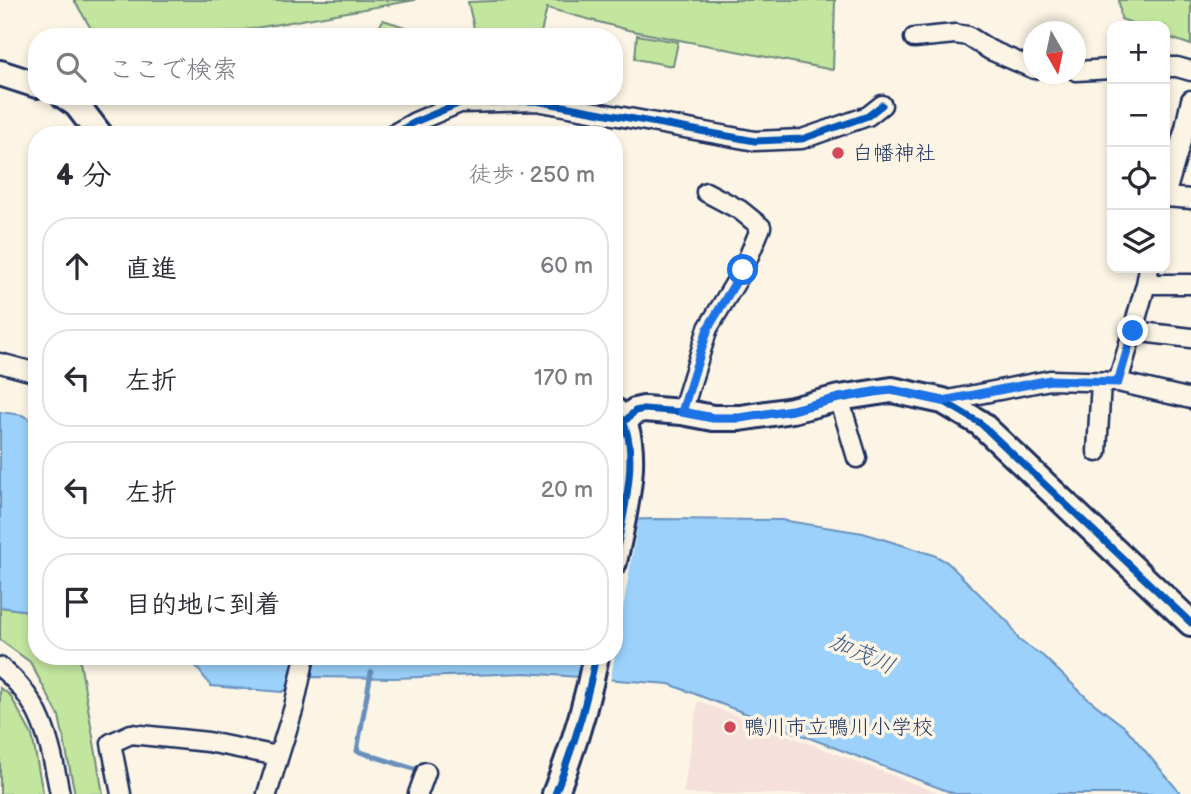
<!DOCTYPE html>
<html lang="ja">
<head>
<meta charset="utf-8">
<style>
  body { margin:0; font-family:"Balsamiq Sans","Klee One",sans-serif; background:#f7f7f7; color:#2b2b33 }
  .controls { position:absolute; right:21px; top:21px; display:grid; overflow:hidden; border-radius:14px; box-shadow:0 4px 10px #0003 }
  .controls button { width:63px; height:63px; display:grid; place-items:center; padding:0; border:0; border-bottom:2px solid #e1e1e2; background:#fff; color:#2b2b33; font:35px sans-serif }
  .compass { position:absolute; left:1023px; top:21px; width:63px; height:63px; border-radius:50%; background:#fff; box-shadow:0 4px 10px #0003; rotate:171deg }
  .stop { position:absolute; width:21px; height:21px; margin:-16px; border:5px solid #1a73e8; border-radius:50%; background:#fff }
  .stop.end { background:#1a73e8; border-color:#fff; box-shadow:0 2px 7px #0008 }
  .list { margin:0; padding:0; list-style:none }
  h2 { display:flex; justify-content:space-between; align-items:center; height:91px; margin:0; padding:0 28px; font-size:30px }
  h2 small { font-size:23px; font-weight:400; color:#7c7c81 }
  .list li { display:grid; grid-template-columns:46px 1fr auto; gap:21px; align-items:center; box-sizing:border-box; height:98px; margin:0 14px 14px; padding:0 14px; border:2px solid #e1e1e2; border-radius:28px }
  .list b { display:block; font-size:26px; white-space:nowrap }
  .list em { font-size:23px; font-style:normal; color:#7c7c81 }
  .icon { flex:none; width:38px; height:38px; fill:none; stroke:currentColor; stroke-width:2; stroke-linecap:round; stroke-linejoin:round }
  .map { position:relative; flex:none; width:1191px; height:794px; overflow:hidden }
  .search { position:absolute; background:#fff; box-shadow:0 4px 10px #0003; left:28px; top:28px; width:595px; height:77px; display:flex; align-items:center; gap:18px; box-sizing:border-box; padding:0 24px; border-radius:28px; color:#7c7c81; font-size:26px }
  .panel { position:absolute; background:#fff; box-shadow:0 4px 10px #0003; left:28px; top:126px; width:595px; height:539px; border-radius:28px }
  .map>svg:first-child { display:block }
  .built { fill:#f6e0db }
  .green { fill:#c3e69f; stroke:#6f8a7e; stroke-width:2 }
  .water { fill:#9bd1fa; stroke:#6890bc; stroke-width:2 }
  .pier { fill:#fcf5e5 }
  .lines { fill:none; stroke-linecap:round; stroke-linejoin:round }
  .stream { stroke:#6890bc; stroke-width:5 }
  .street-casing { stroke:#1b2f5e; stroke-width:23 }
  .secondary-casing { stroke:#1b2f5e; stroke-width:30 }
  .street { stroke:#fcf5e5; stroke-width:18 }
  .secondary { stroke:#fcf5e5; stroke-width:24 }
  .cycleway-casing { stroke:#fcf5e5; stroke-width:11 }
  .cycleway { stroke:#0057b8; stroke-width:7 }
  .route { stroke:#1a73e8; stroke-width:9 }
  .poi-dot { fill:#d1495b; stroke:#fcf5e5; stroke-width:2.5 }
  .labels { text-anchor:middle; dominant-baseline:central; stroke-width:7; stroke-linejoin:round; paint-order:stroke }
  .poi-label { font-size:21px; fill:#1b2f5e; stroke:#fcf5e5; text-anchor:start }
  .water-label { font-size:23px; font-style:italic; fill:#3b5885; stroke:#fcf5e5 }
</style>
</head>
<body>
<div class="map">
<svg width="1191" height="794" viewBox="0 0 1191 794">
  <rect width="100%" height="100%" fill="#fcf5e5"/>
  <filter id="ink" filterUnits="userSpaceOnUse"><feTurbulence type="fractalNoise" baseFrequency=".0143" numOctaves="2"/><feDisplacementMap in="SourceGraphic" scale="14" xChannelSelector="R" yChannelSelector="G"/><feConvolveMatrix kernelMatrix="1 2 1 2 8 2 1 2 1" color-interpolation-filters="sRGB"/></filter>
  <g filter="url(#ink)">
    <path class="built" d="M698 701 941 794H683Z"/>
    <path class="green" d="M74 0H415L239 31 177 37H96Z
      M518 0H835L833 70 628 30 547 8 540 37H476L468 2Z
      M1119 0H1191V45L1165 36V26H1140L1121 19Z
      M383 20 428 34 430 37H374Z
      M637 35 678 42 673 66 635 59Z
      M0 607 37 612V656H79L103 794H75L59 716 30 662 0 640Z
      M0 688 10 695 32 735 43 794H0Z"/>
    <path class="water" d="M0 412 22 415 37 423V612L0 607Z
      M655 519 781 520 863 533 934 555 947 562 1009 623 1019 640 1043 656 1087 698 1126 728 1181 794H955L669 684 526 673 395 678 311 677 282 692 211 686 188 656H614V520Z"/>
    <path class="pier" d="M639 516 610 683H603L584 656H614V517Z"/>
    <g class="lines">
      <path class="stream" d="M371 672 357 751 417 770"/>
      <defs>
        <path id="street" d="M914 38 955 34 968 36 990 50 1034 69
          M1165 67H1177L1191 71
          M1076 71 1112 69
          M392 135 415 122 460 103 536 101 755 141 802 139 868 116 882 105
          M1165 196 1185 128 1191 100
          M1165 197 1191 199
          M1146 284H1191
          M1133 331 1191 338
          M0 363 37 373
          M1118 382 1146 284 1149 268
          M839 398 857 458
          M943 401 1050 380 1118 382 1191 399
          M682 412 708 328 743 270 761 227 740 210 706 192
          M1097 452 1101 382
          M0 667C43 701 50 743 60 794
          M121 794 111 743 131 734 208 742 278 756
          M267 794 294 707 305 656
          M418 794 426 772"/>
        <path id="secondary" d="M0 73 37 85
          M64 96 77 105 100 135
          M625 421 635 411 644 409 682 412 713 418H740L792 410 839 398 892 390 943 401 980 423 1191 623
          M614 562C621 527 646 436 615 411
          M555 794C573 749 587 703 596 656"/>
      </defs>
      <use href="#street" class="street-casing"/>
      <use href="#secondary" class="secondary-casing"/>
      <use href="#street" class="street"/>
      <use href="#secondary" class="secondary"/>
      <defs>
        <path id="cycleway" d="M392 135 415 122 460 103 536 101 755 141 802 139 868 116 882 105
          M614 410C646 435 621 527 614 562
          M625 421 635 411 644 409 682 412 713 418H740L792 410 839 398 892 390 943 401 980 423 1191 623
          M555 794C573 749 587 703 596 656"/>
      </defs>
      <use href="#cycleway" class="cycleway-casing"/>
      <use href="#cycleway" class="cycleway"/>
    </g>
  </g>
  <g class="lines" filter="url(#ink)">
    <path class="route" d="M743 270 708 328 682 412 713 418H740L792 410 839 398 879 391 892 390 943 401 1050 380 1118 382 1133 331"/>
  </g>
  <g class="poi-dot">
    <circle cx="838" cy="153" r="7"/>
    <circle cx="730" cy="727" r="7"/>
  </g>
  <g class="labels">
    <g class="poi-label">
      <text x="852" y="153">白幡神社</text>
      <text x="744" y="727">鴨川市立鴨川小学校</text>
    </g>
    <g class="water-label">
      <text transform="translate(862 654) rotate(24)">加茂川</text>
    </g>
  </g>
</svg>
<div class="controls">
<button>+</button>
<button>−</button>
<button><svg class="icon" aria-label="locate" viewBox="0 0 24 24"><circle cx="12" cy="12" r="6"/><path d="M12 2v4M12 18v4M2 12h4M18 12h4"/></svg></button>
<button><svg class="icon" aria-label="layers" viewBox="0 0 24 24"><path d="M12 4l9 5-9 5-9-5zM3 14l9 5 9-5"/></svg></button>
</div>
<svg class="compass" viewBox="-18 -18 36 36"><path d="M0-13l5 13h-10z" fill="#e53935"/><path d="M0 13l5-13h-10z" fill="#7c7c81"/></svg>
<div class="stop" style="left:743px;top:270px"></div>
<div class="stop end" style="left:1133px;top:331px"></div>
<div class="search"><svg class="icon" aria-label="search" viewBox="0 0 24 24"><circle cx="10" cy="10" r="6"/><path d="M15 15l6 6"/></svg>ここで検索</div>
<section class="panel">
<h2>4 分<small>徒歩 · 250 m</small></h2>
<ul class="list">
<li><svg class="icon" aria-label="ahead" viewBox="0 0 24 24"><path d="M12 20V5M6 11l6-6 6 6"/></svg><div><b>直進</b></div><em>60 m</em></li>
<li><svg class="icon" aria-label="left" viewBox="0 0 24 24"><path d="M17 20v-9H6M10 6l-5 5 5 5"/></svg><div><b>左折</b></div><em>170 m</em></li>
<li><svg class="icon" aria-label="left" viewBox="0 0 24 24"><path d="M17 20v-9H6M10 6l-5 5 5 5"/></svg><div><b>左折</b></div><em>20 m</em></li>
<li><svg class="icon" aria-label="arrive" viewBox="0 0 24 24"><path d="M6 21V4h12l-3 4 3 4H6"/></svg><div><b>目的地に到着</b></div></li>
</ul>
</section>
</div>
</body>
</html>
